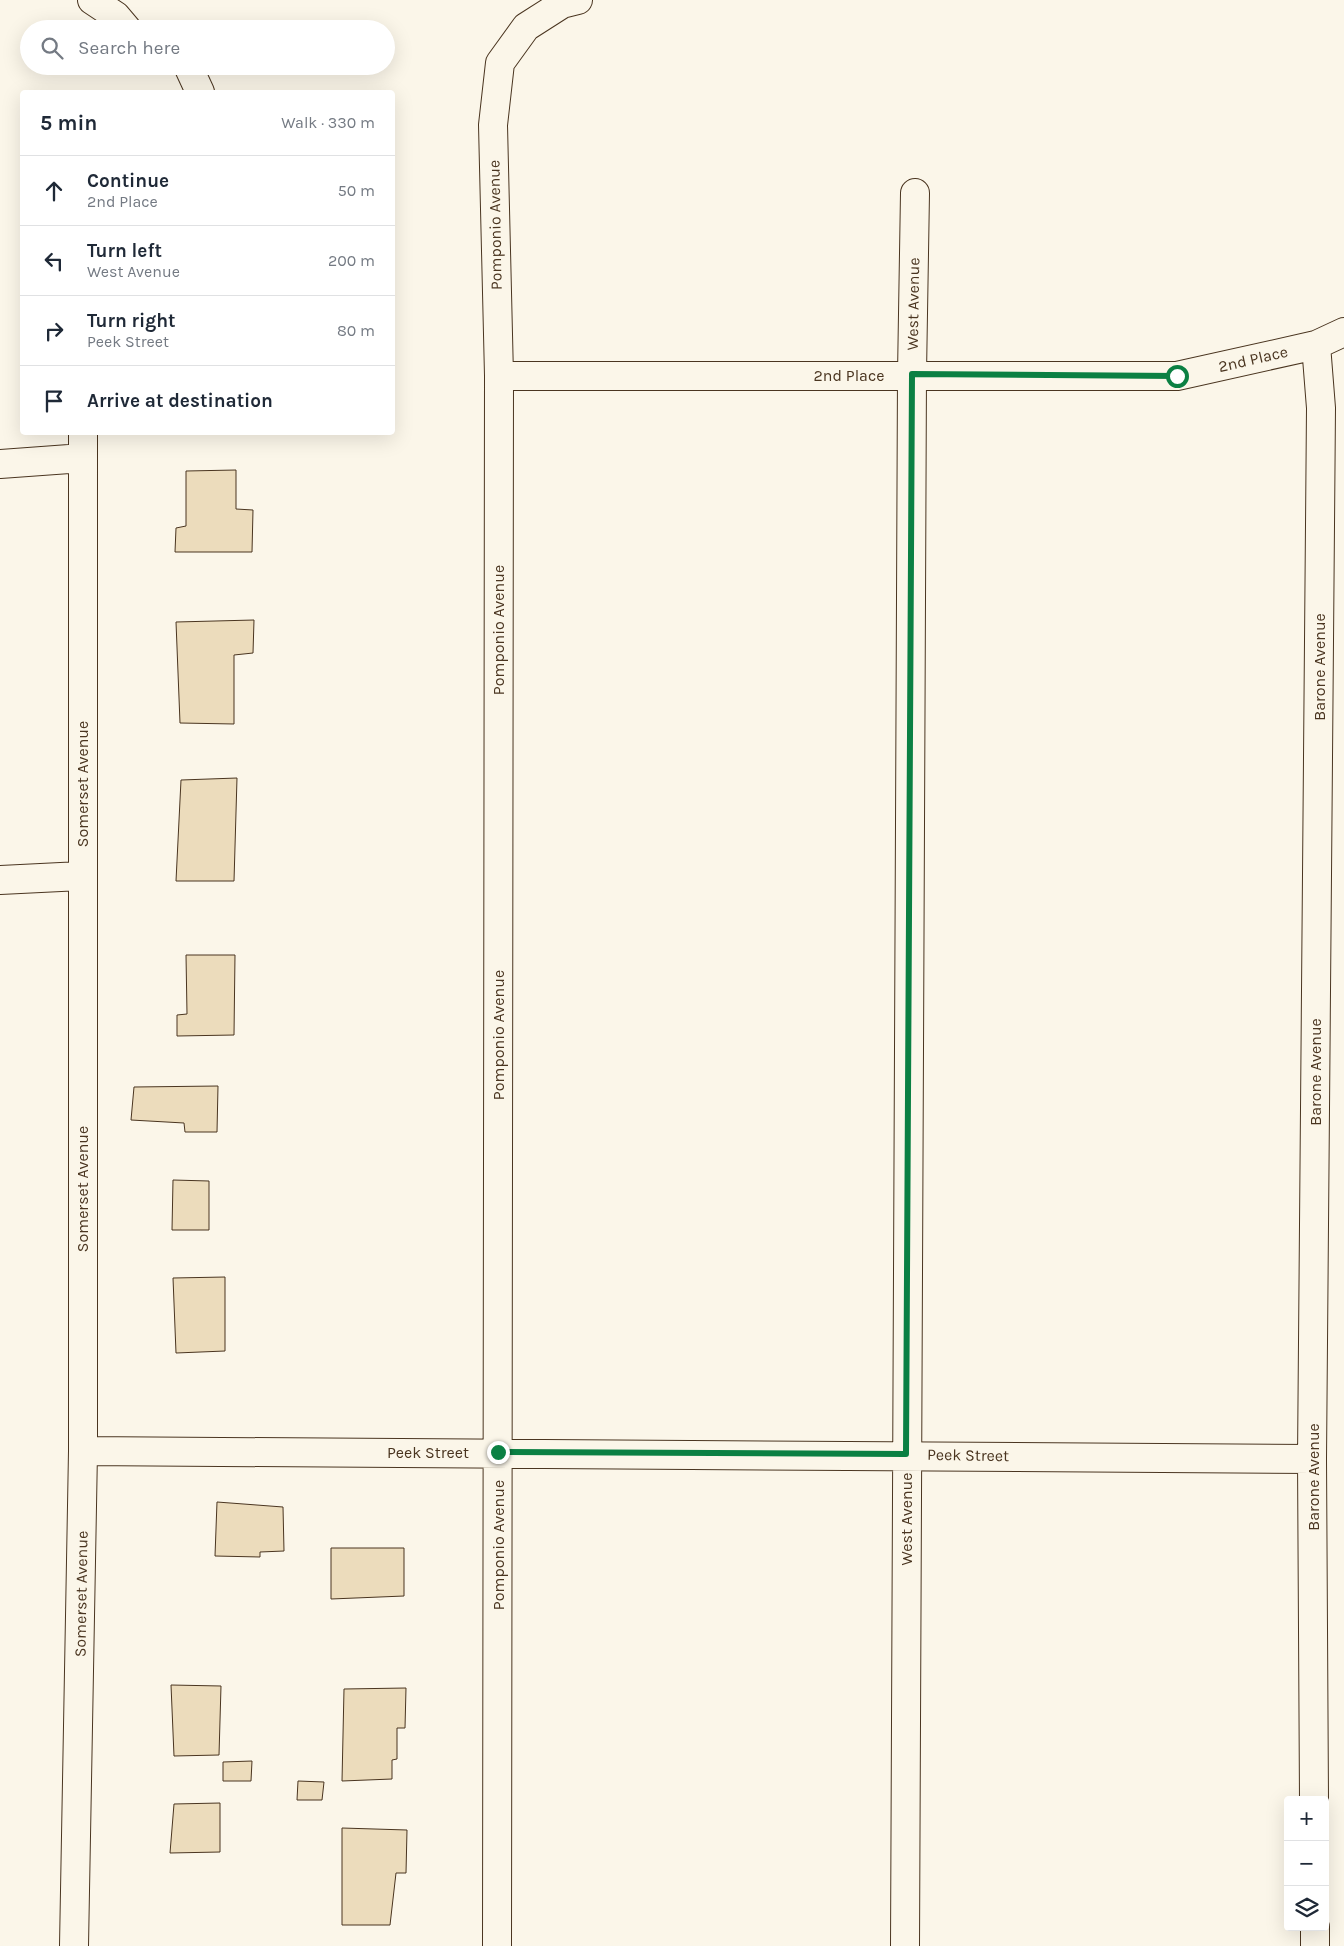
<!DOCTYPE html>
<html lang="en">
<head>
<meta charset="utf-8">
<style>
  body { margin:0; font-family:Karla,sans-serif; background:#f2f2f3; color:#1f2937 }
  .controls { position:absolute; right:15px; bottom:15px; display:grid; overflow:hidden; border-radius:5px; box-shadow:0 5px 20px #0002 }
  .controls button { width:45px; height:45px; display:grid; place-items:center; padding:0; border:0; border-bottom:1px solid #e0e1e3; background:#fff; color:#1f2937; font:25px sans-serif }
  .stop { position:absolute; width:15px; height:15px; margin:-11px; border:4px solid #0b8043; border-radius:50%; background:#fff }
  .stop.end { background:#0b8043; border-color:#fff; box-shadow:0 1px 5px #0008 }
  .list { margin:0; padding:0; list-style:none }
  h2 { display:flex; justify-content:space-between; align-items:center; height:65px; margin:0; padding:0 20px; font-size:21px }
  h2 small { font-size:16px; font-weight:400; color:#747a83 }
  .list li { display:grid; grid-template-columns:32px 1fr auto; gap:15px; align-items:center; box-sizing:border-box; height:70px; padding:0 20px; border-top:1px solid #e0e1e3 }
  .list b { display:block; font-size:19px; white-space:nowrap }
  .list p { margin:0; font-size:16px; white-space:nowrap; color:#747a83 }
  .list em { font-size:16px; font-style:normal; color:#747a83 }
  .icon { flex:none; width:28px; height:28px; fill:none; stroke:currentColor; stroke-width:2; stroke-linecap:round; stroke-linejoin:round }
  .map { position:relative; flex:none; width:1344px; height:1946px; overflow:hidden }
  .search { position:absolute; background:#fff; box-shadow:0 5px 20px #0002; left:20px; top:20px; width:375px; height:55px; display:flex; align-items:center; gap:12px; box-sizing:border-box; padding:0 18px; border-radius:28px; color:#747a83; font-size:19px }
  .panel { position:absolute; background:#fff; box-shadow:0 5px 20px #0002; left:20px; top:90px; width:375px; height:345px; border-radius:5px }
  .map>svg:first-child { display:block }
  .building { fill:#ecdcbc; stroke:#4a3520 }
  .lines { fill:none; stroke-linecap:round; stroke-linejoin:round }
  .minor-casing { stroke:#4a3520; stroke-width:30 }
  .minor { stroke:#fbf6e9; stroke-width:28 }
  .route { stroke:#0b8043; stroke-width:6 }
  .labels { text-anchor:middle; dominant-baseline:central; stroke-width:4; stroke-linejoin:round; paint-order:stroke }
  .street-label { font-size:16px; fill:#4a3520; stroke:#fbf6e9 }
</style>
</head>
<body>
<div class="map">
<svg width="1344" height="1946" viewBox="0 0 1344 1946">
  <rect width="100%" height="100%" fill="#fbf6e9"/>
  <path class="building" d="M236 470V509L253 510 252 552H175L176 528 186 526V471Z
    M254 620 253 653 234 655V724L180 723 176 622Z
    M237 778 234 881H176L181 780Z
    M186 955H235L234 1035 177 1036V1015L187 1014Z
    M218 1086 217 1132H185L184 1123 131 1120 134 1087Z
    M173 1180 209 1181V1230H172Z
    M225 1277V1351L176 1353 173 1278Z
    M217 1502 283 1507 284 1551 260 1552V1557L215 1556Z
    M331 1548H404V1596L331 1599Z
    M171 1685 221 1686 219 1755 174 1756Z
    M406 1688 405 1728H397V1759L392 1760V1779L342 1781 344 1689Z
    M252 1761 251 1781H223V1762Z
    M298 1781 324 1782 322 1800H297Z
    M220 1803V1852L170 1853 174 1804Z
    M342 1828 407 1830 406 1873H396L390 1925H342Z"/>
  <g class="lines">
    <defs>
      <path id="minor" d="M92 0 116 16 127 29
        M188 66 200 92
        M499 376H1177L1316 345 1344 332
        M0 464 83 458
        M0 880 81 876
        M83 1451 1312 1459
        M1314 1800 1312 1459 1321 408 1316 345
        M1315 1927V1946
        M74 1946 83 1451V432
        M497 1946 499 376 493 125 500 63 526 27 562 4 578 0
        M905 1946 912 374 915 193"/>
    </defs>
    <use href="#minor" class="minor-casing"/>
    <use href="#minor" class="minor"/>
  </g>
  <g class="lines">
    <path class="route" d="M498 1452 906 1454 912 374 1177 376"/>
  </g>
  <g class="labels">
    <g class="street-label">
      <text transform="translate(495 225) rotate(-91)">Pomponio Avenue</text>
      <text transform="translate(913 304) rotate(-89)">West Avenue</text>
      <text transform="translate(1253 359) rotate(-13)">2nd Place</text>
      <text x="849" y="375">2nd Place</text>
      <text transform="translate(498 630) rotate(-90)">Pomponio Avenue</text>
      <text transform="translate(1319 667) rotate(-90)">Barone Avenue</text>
      <text transform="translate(82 784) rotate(-90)">Somerset Avenue</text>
      <text transform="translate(498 1035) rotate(-90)">Pomponio Avenue</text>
      <text transform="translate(1315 1072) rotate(-90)">Barone Avenue</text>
      <text transform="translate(82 1189) rotate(-90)">Somerset Avenue</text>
      <text x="428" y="1452">Peek Street</text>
      <text transform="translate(968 1455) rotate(1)">Peek Street</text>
      <text transform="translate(1313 1477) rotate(-90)">Barone Avenue</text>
      <text transform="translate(906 1519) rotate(-90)">West Avenue</text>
      <text transform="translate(498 1545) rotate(-90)">Pomponio Avenue</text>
      <text transform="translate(81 1594) rotate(-89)">Somerset Avenue</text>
    </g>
  </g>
</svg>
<div class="controls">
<button>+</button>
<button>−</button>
<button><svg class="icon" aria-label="layers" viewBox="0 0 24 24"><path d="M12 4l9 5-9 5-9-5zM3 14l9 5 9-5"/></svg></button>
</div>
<div class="stop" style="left:1177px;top:376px"></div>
<div class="stop end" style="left:498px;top:1452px"></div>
<div class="search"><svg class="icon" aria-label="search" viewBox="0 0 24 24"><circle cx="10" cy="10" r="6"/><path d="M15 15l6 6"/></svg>Search here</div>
<section class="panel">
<h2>5 min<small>Walk · 330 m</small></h2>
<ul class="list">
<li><svg class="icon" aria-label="ahead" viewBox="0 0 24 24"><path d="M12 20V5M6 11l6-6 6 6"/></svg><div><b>Continue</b><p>2nd Place</p></div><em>50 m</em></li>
<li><svg class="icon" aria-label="left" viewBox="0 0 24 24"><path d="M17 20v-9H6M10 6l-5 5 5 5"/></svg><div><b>Turn left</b><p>West Avenue</p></div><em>200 m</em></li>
<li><svg class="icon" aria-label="right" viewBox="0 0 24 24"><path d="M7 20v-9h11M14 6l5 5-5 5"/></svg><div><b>Turn right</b><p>Peek Street</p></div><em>80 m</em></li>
<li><svg class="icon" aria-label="arrive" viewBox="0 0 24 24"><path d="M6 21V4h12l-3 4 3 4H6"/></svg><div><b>Arrive at destination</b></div></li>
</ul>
</section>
</div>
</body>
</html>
